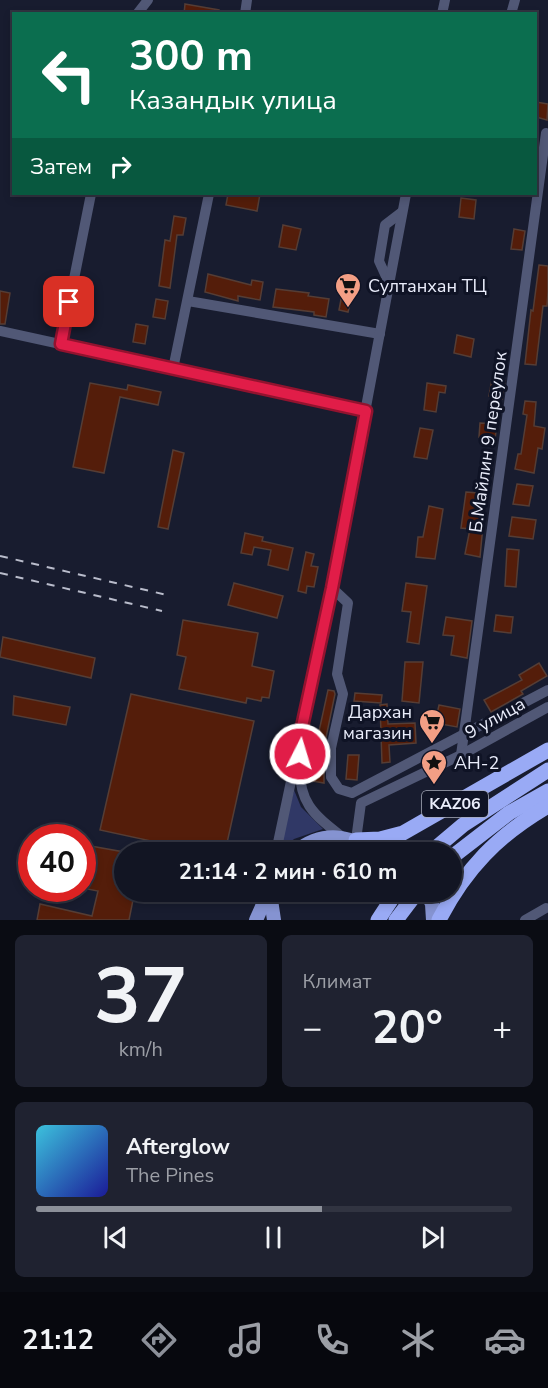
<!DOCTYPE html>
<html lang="ru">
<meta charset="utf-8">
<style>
body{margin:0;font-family:"Nunito Sans",sans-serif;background:#1f2230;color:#f1f3f6;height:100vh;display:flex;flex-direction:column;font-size:22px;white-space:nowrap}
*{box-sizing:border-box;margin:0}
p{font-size:20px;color:#9c9fa6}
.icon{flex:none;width:33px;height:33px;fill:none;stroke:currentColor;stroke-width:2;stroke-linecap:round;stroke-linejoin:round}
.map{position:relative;height:920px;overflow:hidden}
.details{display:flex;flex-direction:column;gap:15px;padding:15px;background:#0a0c13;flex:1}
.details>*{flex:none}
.guide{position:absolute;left:12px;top:12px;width:525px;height:183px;border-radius:0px;box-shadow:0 3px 9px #0003,0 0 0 2px #313441;background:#0b6e4f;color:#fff;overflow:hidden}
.speed{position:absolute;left:18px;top:824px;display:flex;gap:12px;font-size:30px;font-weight:700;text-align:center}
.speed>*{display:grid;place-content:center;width:78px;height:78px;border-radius:50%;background:#121523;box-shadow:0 3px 9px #0003,0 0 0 2px #313441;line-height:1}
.speed .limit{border:9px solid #d22;background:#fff;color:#111}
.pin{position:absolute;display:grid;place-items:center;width:51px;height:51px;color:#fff;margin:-26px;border-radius:12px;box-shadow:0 3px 9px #0006}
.me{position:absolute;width:66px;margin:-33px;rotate:5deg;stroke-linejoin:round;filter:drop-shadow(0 0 4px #0008)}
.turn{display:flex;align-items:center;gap:21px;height:126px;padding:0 18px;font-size:27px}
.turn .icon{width:78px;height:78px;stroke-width:2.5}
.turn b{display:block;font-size:42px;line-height:51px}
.then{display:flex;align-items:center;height:57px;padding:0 18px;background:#0003;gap:12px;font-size:22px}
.big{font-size:45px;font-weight:700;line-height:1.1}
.details .card{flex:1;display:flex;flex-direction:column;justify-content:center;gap:9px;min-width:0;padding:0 21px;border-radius:9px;background:#1f2230}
.details .dial{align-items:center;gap:0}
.dial b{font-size:78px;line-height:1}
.song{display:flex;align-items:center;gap:18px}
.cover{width:72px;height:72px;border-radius:9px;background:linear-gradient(135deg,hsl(190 70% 55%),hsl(240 70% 35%))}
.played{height:6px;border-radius:3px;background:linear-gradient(90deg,#8c9099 60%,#313441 60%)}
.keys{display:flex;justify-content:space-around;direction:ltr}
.heat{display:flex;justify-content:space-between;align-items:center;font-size:33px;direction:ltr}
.details .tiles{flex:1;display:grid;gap:15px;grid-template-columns:1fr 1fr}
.card:last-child{grid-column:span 2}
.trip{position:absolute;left:114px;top:842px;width:348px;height:60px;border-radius:30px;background:#121523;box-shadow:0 3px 9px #0003,0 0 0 2px #313441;font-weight:700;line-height:60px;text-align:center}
.tabs{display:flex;height:96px;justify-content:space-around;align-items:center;background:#07080e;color:#9c9fa6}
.tabs .icon{width:42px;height:42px}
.tabs .selected{color:#8c9099}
.tabs b{font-size:27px;color:#f1f3f6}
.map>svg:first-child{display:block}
</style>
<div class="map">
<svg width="548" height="920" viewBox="0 0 548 920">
<rect width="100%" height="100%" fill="#181c2f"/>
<polygon fill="#303866" points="294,790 301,807 323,829 294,839 279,852"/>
<g fill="#541d0a" stroke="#553d35" stroke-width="1.5">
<polygon points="185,4 219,10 219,14 184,14"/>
<polygon points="536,102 548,104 547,120 536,117"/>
<polygon points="228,194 260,194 257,211 226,205"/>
<polygon points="461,198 476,200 474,219 459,217"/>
<polygon points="174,216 186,218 183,235 177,235 170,288 159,286 165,240 170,241"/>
<polygon points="283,225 301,229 296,250 279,247"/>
<polygon points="514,229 525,231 522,250 511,249"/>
<polygon points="539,265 548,266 548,292 547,306 543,306 536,365 525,364 531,310 533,311"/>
<polygon points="208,274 251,285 252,280 263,282 260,300 238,296 238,301 205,292"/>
<polygon points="344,284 354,286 348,312 339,310"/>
<polygon points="276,289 309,293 308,296 329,299 326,317 314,315 314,312 273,307"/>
<polygon points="0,291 10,293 5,324 0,324"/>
<polygon points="156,299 168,301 165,319 153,317"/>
<polygon points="136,324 148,326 145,344 133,342"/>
<polygon points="457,335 474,339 471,357 454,353"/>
<polygon points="492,379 505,381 502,399 489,396"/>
<polygon points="90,383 127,390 128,385 161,392 158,405 120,397 104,473 73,467"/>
<polygon points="427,383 446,386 445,393 439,392 436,412 424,410"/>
<polygon points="525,401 536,402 534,426 545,428 542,449 538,448 534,473 515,469 518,454 521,454 527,415 523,414"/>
<polygon points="480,423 497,424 495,439 479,437"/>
<polygon points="420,428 433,430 427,459 414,457"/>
<polygon points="173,450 184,453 168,529 158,527"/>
<polygon points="517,484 533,486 529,506 513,504"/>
<polygon points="466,492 478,493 476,514 484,515 480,557 465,554 470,529 461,528"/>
<polygon points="429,506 443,509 435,559 416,557 418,537 423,537"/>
<polygon points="512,517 536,520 533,539 509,536"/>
<polygon points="245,533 263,537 262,541 293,548 288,570 268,565 271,550 254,547 252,555 241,553"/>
<polygon points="507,549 519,550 516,587 505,586"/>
<polygon points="306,552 314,554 311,566 318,567 314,587 307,586 306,593 298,591"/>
<polygon points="234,583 283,596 277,618 228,605"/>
<polygon points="406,583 427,586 419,644 407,642 411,612 402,611"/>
<polygon points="496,615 513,617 511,633 494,631"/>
<polygon points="446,617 472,621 467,658 451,655 454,636 443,635"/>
<polygon points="183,620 258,633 252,666 274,671 269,698 262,697 261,701 247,698 246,703 179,689 186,657 177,655"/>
<polygon points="3,637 95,658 91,678 0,657"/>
<polygon points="405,662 423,662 419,703 402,701"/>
<polygon points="539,663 547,676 521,691 523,694 491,712 484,700 522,680 519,675"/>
<polygon points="328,690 334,691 335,694 324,747 324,783 312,781 318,745 316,745"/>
<polygon points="355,693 382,695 381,703 354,701"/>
<polygon points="131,694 254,721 225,852 154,852 156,842 100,830"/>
<polygon points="14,696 70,707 66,725 13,715"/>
<polygon points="387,704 388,724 415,723 416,743 389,745 390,762 382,763 380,705"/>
<polygon points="439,705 460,709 457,727 435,723"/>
<polygon points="348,755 359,755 357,780 346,779"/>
<polygon points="85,845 124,852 124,891 146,891 143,902 133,900 129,920 37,920 40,904 92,916 98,891 82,888"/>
</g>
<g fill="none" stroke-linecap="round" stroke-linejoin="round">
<g stroke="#515876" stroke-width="10">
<polyline points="137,14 148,0"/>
<polyline points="245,14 247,0"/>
<polyline points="442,14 445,0"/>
<polyline points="511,14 515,0"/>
<polyline points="389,283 379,261 385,225 402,212"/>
<polyline points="188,301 380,334"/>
<polyline points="0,331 366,411"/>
<polyline points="61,344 91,194"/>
<polyline points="173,369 209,194"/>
<polyline points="332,588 348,603 337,674 343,694 331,748 331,777 339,789 352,793 548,690"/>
<polyline points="461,755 546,133"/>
<path d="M 300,763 C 298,802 313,814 341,836"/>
<polyline points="356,840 361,803 461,755 548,707"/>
<polyline points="276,852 332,588 406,194"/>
<polyline points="525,920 546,908"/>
</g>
<g stroke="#8593d1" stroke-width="14">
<path d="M 295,852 C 324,829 349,836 379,852"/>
<polyline points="426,891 432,904 433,920"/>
<polyline points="270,893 274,920"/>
<polyline points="256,920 269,891"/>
</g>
<g stroke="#99aaf5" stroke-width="15">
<polyline points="356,840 380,839 403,833 548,750"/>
<polyline points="431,852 463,825 548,770"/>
<polyline points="452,857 509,813 548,791"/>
<polyline points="378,920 397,891"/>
<polyline points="396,920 418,891"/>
<path d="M 439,920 C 465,869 498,835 548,806"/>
</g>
<g stroke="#b9bccb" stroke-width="2" stroke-dasharray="8 8" stroke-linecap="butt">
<polyline points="0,556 167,595"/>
<polyline points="0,573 162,611"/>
</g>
</g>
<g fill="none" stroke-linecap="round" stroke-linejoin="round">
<defs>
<polyline id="route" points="69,302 61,344 366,411 332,588 300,736 300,754"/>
</defs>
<use href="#route" stroke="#92132f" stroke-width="15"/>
<use href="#route" stroke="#e11d48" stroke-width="10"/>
</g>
<defs>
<symbol id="supermarket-pin" viewBox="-11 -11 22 30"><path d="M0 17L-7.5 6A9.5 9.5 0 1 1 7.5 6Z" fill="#f39f85" stroke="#0f1325"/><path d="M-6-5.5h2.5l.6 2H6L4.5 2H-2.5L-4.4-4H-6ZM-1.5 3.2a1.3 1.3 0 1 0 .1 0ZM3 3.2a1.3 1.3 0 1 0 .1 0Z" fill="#111"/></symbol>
<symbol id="sight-pin" viewBox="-11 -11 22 30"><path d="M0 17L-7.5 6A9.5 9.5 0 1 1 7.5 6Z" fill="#f39f85" stroke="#0f1325"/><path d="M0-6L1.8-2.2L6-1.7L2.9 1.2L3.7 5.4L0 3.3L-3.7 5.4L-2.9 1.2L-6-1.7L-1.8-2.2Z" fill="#111"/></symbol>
</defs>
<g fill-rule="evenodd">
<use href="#supermarket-pin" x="333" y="271" width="30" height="40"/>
<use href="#supermarket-pin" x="417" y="707" width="30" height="40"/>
<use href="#sight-pin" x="419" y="748" width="30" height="40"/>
</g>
<g text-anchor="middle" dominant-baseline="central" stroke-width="6" stroke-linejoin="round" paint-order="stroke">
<rect fill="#0f1325" stroke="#a8acbb" stroke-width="1.5" x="422" y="791" width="66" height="26" rx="4.5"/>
<g font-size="16" font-weight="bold" fill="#eaedfb">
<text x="455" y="804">KАZ06</text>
</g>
<g font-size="18" fill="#eaedfb" stroke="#0f1325" text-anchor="start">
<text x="368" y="286">Султанхан ТЦ</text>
<text x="412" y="712" text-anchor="end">Дархан<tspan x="412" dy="21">магазин</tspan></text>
<text x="454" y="763">АН-2</text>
</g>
<g font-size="18" fill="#eaedfb" stroke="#0f1325">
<text transform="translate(488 442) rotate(-82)">Б.Майлин 9 переулок</text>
<text transform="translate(495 718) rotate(-29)">9 улица</text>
</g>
</g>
</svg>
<div class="speed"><div class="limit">40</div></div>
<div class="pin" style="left:69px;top:302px;background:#d93025"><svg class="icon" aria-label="arrive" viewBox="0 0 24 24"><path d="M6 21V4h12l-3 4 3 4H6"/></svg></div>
<svg class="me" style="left:300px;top:754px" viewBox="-20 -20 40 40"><circle r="17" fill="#e11d48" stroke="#fff" stroke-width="3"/><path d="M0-11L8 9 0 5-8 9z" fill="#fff"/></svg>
<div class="trip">21:14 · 2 мин · 610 m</div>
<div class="guide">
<div class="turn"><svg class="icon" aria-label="left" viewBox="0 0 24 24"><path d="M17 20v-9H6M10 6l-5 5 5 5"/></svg><div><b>300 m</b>Казандык улица</div></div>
<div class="then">Затем<svg class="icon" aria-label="right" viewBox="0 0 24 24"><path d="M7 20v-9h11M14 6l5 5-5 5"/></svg></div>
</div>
</div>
<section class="details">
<div class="tiles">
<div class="card dial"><b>37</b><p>km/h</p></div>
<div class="card"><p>Климат</p>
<div class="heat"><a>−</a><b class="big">20°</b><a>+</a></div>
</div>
<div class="card">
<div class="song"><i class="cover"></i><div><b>Afterglow</b><p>The Pines</p></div></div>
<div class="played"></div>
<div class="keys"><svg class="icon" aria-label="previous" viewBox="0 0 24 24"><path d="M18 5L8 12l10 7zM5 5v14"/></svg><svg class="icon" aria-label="pause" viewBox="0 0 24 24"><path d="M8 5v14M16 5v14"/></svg><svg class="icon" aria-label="next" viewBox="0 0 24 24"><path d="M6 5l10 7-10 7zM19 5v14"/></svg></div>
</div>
</div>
</section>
<nav class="tabs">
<b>21:12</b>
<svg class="icon selected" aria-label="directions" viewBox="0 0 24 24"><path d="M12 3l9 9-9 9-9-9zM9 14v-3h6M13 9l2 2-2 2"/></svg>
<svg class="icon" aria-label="music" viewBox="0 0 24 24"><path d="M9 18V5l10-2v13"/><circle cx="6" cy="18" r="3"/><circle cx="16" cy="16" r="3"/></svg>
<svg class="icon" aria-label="phone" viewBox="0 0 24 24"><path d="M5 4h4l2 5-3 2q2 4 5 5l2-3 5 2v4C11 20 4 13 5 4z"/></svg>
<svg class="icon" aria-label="climate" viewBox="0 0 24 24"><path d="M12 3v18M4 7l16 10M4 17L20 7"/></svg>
<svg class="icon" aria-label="car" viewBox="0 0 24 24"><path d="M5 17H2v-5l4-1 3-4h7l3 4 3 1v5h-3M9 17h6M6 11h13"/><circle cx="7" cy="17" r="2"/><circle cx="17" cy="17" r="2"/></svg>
</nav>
